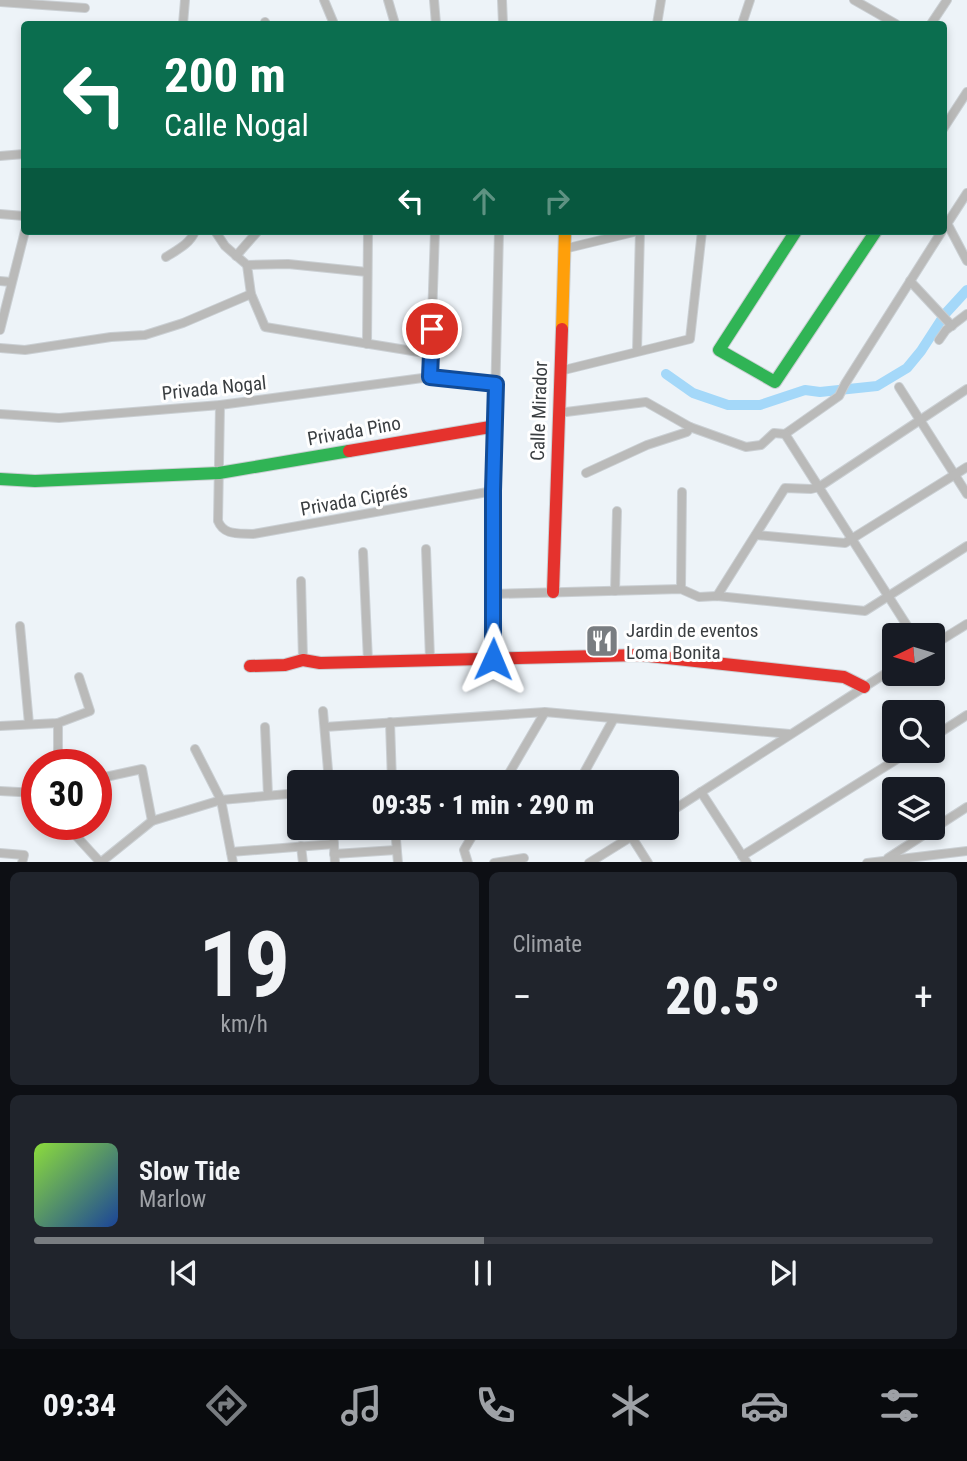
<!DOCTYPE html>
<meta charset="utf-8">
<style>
body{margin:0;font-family:"Roboto Condensed",sans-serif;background:#20242c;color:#f1f3f6;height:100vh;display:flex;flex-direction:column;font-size:26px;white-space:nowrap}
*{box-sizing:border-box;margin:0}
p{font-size:23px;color:#9ea1a6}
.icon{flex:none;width:38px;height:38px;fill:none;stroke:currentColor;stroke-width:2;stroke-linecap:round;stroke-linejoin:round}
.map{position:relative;height:862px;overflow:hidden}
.drawer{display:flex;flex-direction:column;gap:10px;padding:10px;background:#0d0f14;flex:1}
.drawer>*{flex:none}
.guide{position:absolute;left:21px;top:21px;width:926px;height:214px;border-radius:7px;box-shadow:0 4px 10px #0003;background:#0b6e4f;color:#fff;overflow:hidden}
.needle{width:46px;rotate:265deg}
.fabs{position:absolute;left:882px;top:623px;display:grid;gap:14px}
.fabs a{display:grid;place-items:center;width:63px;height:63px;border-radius:7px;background:#171b24;box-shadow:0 4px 10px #0003;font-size:35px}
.speed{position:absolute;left:21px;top:749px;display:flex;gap:14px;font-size:35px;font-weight:700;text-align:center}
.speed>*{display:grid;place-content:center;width:91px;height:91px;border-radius:50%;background:#171b24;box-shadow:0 4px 10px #0003;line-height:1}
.speed .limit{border:10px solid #d22;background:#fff;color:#111}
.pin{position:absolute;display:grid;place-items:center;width:60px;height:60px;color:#fff;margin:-30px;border:4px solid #fff;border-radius:50%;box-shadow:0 2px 7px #0007}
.me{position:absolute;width:77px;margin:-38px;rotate:1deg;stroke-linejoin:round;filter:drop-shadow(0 0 5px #0008)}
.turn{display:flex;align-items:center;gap:24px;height:147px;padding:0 28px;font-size:32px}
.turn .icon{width:91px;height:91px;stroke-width:2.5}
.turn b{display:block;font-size:49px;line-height:60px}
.lanes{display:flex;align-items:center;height:66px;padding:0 28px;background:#0003;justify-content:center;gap:35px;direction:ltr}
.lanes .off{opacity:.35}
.big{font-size:52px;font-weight:800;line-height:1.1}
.drawer .card{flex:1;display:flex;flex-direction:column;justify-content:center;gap:10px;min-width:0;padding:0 24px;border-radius:10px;background:#20242c}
.drawer .dial{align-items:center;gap:0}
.dial b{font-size:91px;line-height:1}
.song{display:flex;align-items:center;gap:21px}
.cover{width:84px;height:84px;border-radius:10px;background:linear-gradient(135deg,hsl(90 70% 55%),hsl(220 70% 35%))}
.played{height:7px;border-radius:4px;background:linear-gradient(90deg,#797d81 50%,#363941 50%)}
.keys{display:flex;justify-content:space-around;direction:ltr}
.heat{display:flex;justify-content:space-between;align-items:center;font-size:38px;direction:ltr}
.drawer .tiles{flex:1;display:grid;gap:10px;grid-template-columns:1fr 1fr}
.card:last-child{grid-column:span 2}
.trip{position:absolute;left:287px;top:770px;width:392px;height:70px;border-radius:7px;background:#171b24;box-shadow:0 4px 10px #0003;font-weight:800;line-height:70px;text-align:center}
.tab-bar{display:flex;height:112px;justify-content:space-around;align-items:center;background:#090b0e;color:#9ea1a6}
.tab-bar .icon{width:49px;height:49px}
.tab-bar .current{color:#797d81}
.tab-bar b{font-size:32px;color:#f1f3f6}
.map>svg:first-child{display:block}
</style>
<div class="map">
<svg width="967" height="863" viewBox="0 0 967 863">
<rect width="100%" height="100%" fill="#edf3f8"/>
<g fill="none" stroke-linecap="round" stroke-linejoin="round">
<polyline stroke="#a4d8f9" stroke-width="10" points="666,374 693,393 728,405 760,405 805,390 820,392 877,386 907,368 921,351 945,314 967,290"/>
<defs>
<g id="street">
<polyline points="324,0 334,24"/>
<polyline points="388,0 395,24"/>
<polyline points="434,0 436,24"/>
<polyline points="502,0 503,24"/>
<polyline points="854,0 896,24"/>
<polyline points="0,2 85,8"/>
<polyline points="265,22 266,24"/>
<polyline points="183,24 185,0"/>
<polyline points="657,24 661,0"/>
<polyline points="742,24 750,0"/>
<polyline points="931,24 947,0"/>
<polyline points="943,129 967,92"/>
<polyline points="0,156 24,154"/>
<polyline points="0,214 24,216"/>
<polyline points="943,221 947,223 967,261"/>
<polyline points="945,227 967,193"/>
<polyline points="215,231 225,246 247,265 251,294 265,327 431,354"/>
<polyline points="564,249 638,231"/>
<polyline points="236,256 258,231"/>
<path d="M 166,257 C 177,250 190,244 195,231"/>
<polyline points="247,265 288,264 367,272"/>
<polyline points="0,281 11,282"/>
<polyline points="910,281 952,326"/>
<polyline points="0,330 25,231"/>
<polyline points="939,340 946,330 967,314"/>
<polyline points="367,344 368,231"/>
<polyline points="0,348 25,350 111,337 145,335 183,323 251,294"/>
<polyline points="637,351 640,231"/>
<polyline points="560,371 690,339 702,231"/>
<polyline points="430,377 435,231"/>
<polyline points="899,387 967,494"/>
<path d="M 220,405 L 218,521 C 224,536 239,533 253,534 L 493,491"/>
<polyline points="558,413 646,402 690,427 746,447 761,445 774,433 785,434"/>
<polyline points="0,414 59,418 220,405 430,377 496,384"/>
<polyline points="785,434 839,396 845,384 942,231"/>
<polyline points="785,434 913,635"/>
<polyline points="586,473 647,445 687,432 690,427"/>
<polyline points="756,535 845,543 967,467"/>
<polyline points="426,549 430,659"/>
<polyline points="363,552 368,661"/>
<polyline points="301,581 303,660"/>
<polyline points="681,589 682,492"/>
<polyline points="615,591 617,511"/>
<polyline points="494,594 681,589 699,597 717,596 865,611 967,546"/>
<polyline points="717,596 785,488 811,489 819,487 967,389"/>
<polyline points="20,626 29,724"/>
<polyline points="933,645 967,624"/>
<polyline points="493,659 493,491 499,231"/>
<polyline points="323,711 329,782"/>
<polyline points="390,722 392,782"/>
<polyline points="0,726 58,723 90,711 79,677"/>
<polyline points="265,727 268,795"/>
<polyline points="325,727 545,712 790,734"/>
<polyline points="933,737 967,715"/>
<polyline points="195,749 221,800 233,863"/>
<polyline points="58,765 58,723"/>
<polyline points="96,779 142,769 152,821"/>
<polyline points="470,782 505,780"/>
<polyline points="504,782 545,712"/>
<polyline points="579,782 613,720"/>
<polyline points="0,791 37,793"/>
<polyline points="701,792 747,863"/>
<polyline points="667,814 894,668"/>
<polyline points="68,827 100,862"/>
<polyline points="333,828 335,863"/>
<polyline points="395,828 398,863"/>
<polyline points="631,836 648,863"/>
<polyline points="301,846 303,863"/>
<polyline points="231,852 334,844"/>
<polyline points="0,853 24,855 22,863"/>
<polyline points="334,854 396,850"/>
<polyline points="742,856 910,751"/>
<polyline points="888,858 967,807"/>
<polyline points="100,863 152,821 221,800 299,793"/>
<polyline points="468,863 464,850 477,828"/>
<polyline points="494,863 524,858"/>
<polyline points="589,863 645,828"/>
<polyline points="867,863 967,851"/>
</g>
<g id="fast">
<polyline points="796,231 719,350 775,382 876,231"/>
<polyline points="0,479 35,481 219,473 349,451"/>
</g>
<polyline id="slow" points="562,329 565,231"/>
<g id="jam">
<polyline points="349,451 496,426"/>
<polyline points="553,592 562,329"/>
<polyline points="250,666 285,665 303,660 320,663 640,655 844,677 864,687"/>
</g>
</defs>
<use href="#street" stroke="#cacfd3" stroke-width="10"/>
<use href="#fast" stroke="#cacfd3" stroke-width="14"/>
<use href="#slow" stroke="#cacfd3" stroke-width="14"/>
<use href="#jam" stroke="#cacfd3" stroke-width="14"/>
<use href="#street" stroke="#babab9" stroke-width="8"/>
<use href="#fast" stroke="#30b455" stroke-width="12"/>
<use href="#slow" stroke="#ff9f0a" stroke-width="12"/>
<use href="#jam" stroke="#e5322d" stroke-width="12"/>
</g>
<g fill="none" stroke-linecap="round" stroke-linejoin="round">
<defs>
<polyline id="route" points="432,329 430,377 496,384 493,491 493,659"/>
</defs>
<use href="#route" stroke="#114b97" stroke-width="18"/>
<use href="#route" stroke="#1a73e8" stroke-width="12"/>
</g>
<defs>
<symbol id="restaurant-square" viewBox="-11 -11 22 22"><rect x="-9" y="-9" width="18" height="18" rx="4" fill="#797d81" stroke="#fff"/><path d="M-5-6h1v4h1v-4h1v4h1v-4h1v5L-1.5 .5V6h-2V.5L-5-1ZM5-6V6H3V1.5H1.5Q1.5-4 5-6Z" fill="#fff"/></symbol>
</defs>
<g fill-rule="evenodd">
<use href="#restaurant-square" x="583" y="622" width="38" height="38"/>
</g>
<g text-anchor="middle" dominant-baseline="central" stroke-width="6" stroke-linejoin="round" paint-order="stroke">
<g font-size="19" fill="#3a3e41" stroke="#fff">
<text transform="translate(214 388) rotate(-6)">Privada Nogal</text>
<text transform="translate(539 411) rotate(-88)">Calle Mirador</text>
<text transform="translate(354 431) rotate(-10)">Privada Pino</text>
<text transform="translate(354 500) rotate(-10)">Privada Ciprés</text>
</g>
<g font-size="19" fill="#3a3e41" stroke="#fff" text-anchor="start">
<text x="626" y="630">Jardin de eventos<tspan x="626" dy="22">Loma Bonita</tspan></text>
</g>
</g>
</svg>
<div class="fabs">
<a><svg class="needle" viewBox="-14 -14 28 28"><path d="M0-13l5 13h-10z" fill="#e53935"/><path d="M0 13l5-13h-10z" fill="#9ea1a6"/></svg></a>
<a><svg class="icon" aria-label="search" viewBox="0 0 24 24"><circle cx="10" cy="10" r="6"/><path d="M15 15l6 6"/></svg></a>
<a><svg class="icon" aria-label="layers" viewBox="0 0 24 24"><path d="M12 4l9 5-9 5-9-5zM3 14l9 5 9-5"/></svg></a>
</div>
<div class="speed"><div class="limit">30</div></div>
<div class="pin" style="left:432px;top:329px;background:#d93025"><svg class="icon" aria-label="arrive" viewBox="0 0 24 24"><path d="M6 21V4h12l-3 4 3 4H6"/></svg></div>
<svg class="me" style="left:493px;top:659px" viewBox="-20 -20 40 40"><path d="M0-17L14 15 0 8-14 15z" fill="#1a73e8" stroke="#fff" stroke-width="4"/></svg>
<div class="trip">09:35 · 1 min · 290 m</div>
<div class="guide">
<div class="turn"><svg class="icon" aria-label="left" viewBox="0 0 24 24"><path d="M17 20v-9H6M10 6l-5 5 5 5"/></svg><div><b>200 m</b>Calle Nogal</div></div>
<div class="lanes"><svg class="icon" aria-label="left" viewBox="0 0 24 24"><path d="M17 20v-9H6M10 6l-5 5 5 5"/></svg><svg class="icon off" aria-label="ahead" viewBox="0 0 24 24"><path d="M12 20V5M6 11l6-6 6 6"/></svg><svg class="icon off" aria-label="right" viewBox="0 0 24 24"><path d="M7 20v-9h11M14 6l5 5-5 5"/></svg></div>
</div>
</div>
<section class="drawer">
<div class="tiles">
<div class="card dial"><b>19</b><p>km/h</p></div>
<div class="card"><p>Climate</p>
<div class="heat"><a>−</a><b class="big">20.5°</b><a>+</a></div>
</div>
<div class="card">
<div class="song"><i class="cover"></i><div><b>Slow Tide</b><p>Marlow</p></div></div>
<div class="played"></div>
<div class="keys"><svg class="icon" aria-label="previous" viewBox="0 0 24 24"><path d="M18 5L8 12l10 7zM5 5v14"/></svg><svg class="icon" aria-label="pause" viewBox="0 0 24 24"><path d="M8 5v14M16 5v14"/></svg><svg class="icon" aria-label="next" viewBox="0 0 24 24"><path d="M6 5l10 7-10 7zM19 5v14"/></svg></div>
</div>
</div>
</section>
<nav class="tab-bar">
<b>09:34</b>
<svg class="icon current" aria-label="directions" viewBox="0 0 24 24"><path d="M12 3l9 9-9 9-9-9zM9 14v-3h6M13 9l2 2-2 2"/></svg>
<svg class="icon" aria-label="music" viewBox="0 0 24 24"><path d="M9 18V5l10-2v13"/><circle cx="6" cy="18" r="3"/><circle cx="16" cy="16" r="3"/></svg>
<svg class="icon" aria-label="phone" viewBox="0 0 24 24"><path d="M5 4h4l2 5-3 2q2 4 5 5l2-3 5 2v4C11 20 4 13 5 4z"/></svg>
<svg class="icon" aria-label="climate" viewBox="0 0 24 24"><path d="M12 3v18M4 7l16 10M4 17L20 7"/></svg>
<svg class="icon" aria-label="car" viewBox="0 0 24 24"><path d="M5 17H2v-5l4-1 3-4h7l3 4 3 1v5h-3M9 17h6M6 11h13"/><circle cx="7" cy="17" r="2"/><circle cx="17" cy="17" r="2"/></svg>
<svg class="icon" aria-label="filters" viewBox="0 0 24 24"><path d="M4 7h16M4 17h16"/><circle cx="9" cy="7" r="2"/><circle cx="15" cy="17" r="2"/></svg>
</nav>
